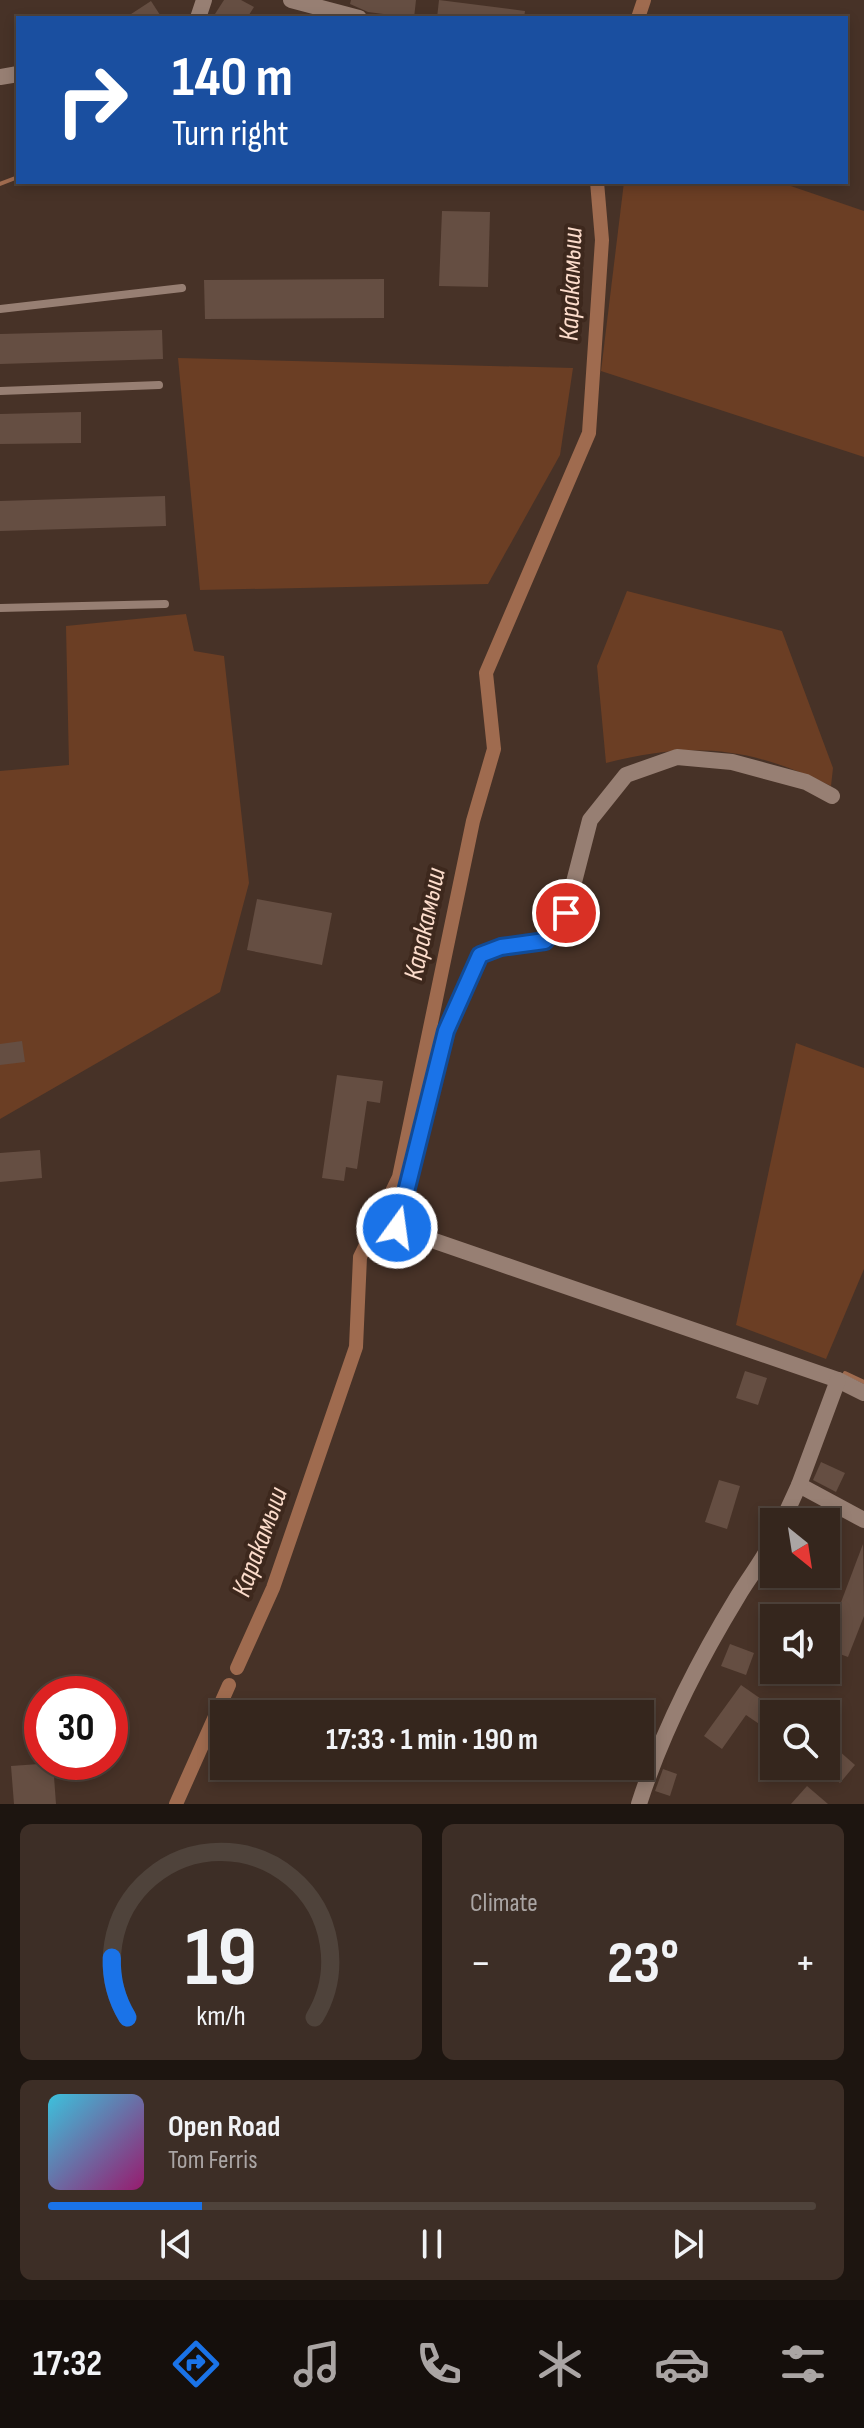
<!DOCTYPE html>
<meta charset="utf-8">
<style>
body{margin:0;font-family:"Sofia Sans Condensed",sans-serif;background:#3d2e26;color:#f1f3f6;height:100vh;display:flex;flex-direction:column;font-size:30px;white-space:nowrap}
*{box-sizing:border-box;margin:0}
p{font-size:26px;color:#aaa5a4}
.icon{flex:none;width:44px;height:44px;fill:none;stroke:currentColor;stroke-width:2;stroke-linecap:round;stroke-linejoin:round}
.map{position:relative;height:1804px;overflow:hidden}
.drawer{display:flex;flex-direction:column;gap:20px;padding:20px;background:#1d1510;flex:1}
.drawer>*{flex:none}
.top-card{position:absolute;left:16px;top:16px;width:832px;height:168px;border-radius:0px;box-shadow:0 4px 12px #0003,0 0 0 2px #4f433b;background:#1a4fa0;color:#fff;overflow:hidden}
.needle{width:52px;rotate:150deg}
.controls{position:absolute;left:760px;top:1508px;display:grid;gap:16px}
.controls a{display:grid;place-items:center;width:80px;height:80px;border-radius:0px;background:#35261d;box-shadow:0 4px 12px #0003,0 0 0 2px #4f433b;font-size:40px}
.speed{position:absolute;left:24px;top:1676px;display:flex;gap:16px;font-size:40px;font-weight:700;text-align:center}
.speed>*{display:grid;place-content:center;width:104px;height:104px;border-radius:50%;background:#35261d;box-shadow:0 4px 12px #0003,0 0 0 2px #4f433b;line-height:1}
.speed .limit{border:12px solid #d22;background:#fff;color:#111}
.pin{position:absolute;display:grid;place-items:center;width:68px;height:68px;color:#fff;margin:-34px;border:4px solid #fff;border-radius:50%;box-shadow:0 2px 8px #0007}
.me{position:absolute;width:88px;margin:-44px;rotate:14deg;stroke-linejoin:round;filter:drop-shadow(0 0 6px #0008)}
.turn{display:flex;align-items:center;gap:28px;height:168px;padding:0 24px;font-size:36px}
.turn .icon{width:104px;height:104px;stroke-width:2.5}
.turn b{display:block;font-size:56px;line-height:68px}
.big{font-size:60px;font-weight:700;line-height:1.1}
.drawer .card{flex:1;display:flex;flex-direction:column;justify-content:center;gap:12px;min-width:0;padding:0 28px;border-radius:12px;background:#3d2e26}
.drawer .dial{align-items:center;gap:0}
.dial svg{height:208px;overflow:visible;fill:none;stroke:#4f433b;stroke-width:7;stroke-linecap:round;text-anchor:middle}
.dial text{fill:#f1f3f6;stroke:none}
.song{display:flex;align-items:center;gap:24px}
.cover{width:96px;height:96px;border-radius:12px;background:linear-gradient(135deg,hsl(190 70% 55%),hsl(320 70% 35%))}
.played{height:8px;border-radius:4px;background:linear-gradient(90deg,#1a73e8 20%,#4f433b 20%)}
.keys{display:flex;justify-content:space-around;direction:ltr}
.heat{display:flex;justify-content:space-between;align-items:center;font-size:44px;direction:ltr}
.drawer .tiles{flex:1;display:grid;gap:20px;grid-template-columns:1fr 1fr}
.card:last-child{grid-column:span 2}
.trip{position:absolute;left:210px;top:1700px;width:444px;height:80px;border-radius:0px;background:#35261d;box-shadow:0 4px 12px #0003,0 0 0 2px #4f433b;font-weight:700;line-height:80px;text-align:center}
.menu{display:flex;height:128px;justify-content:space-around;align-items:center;background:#150f0c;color:#aaa5a4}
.menu .icon{width:56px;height:56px}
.menu .active{color:#1a73e8}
.menu b{font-size:36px;color:#f1f3f6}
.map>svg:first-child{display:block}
</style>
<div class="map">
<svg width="864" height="1804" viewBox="0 0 864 1804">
<rect width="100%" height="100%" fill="#473227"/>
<g fill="#6b3e24">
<polygon points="624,182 779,182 864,211 864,457 601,371"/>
<polygon points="178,358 573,368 560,455 488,584 200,590"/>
<path d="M 627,591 L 782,631 L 833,768 L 831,786 C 750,747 693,741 606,763 L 597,666 Z"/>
<polygon points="186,614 194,651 224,656 249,883 220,992 0,1119 0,771 69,765 66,626"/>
<polygon points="796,1043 864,1068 864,1269 826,1359 736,1325"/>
</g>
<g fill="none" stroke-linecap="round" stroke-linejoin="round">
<g stroke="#9f6b4f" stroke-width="4">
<polyline points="0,184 18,177"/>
<polyline points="845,1373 864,1382"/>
</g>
<g stroke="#9f6b4f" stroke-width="14">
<polyline points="638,18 644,0"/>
<polyline points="237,1668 273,1588 356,1347 360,1257 399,1177 473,821 494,749 486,673 589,433 602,240 597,182"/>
<polyline points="176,1804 229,1685"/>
</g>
</g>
<g fill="#654e42">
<polygon points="224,0 241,0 254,7 247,18 222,18 215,14"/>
<polygon points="351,0 416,0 414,18 368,12 350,4"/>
<polygon points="439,0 525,11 524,18 437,18"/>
<polygon points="151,1 162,18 125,18"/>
<polygon points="442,211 490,212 488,287 439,286"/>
<polygon points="384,279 384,318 205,319 204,280"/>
<polygon points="162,330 163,359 0,364 0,334"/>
<polygon points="81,412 81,443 0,444 0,414"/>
<polygon points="165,496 166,526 0,531 0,501"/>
<polygon points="257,899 332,913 322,965 247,950"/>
<polygon points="22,1041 25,1062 0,1065 0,1044"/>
<polygon points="337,1075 383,1081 380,1103 367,1101 357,1169 346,1167 344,1181 322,1178"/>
<polygon points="40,1150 42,1178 0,1182 0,1153"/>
<polygon points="745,1371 767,1378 758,1405 736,1398"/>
<polygon points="821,1462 845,1473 836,1492 813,1480"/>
<polygon points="719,1480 740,1486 727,1529 705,1522"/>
<polygon points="863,1544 864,1616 848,1657 826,1649 826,1642"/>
<polygon points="730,1644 754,1653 746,1675 721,1666"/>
<polygon points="741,1685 774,1708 774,1734 746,1715 722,1749 704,1736"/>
<polygon points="838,1750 855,1765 840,1783 823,1768"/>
<polygon points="53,1763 56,1804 14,1804 11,1766"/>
<polygon points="663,1769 677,1774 670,1796 655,1791"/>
<polygon points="807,1786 828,1804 791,1804"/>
</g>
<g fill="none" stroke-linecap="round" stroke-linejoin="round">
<g stroke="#977f73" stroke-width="8">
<polyline points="0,309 182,288"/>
<polyline points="0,391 159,385"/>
<polyline points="0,608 165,604"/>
</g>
<g stroke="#977f73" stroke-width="16">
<polyline points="291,0 359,18"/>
<polyline points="198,18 204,0"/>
<polyline points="0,77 18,74"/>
<polyline points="832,796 806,782 732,762 677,757 626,775 590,820 566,913 545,941 501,947 480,955 446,1031 397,1228 838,1380 864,1393"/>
<polyline points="799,1485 864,1520"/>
<polyline points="782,1522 799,1485 838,1380"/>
<path d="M 639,1804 C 662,1732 699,1660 738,1596 C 750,1576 764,1559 774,1538"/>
</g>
</g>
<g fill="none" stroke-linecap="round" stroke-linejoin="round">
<defs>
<polyline id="route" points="397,1228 446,1031 480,955 501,947 545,941 566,913"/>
</defs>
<use href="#route" stroke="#114b97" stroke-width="20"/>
<use href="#route" stroke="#1a73e8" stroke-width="14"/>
</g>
<g text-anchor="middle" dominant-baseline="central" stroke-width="8" stroke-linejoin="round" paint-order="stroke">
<g font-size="28" font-style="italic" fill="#fcdccb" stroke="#3d281d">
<text transform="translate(571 284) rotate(-88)">Каракамыш</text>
<text transform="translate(425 924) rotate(-78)">Каракамыш</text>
<text transform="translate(260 1542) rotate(-70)">Каракамыш</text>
</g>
</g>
</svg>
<div class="controls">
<a><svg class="needle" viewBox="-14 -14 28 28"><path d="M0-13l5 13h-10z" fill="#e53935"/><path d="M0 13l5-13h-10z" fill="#aaa5a4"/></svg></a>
<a><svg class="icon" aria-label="sound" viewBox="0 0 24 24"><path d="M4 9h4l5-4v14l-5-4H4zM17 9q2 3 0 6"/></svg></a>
<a><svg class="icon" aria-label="search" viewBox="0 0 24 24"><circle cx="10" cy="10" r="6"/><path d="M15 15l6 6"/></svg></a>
</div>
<div class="speed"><div class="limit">30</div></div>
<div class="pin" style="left:566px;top:913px;background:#d93025"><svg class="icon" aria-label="arrive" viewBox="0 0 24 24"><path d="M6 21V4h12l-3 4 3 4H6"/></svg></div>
<svg class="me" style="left:397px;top:1228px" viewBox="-20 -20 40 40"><circle r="17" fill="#1a73e8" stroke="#fff" stroke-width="3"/><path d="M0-11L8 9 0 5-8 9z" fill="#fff"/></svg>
<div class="trip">17:33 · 1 min · 190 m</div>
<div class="top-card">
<div class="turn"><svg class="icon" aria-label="right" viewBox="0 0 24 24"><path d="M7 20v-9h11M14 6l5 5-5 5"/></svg><div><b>140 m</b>Turn right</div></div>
</div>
</div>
<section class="drawer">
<div class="tiles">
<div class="card dial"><svg viewBox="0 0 100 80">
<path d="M14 69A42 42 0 1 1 86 69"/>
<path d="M14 69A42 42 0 0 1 8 46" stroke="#1a73e8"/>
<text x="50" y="56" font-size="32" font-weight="700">19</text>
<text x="50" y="72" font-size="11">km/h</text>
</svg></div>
<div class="card"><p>Climate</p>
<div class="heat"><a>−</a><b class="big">23°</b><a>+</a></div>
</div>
<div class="card">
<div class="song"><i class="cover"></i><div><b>Open Road</b><p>Tom Ferris</p></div></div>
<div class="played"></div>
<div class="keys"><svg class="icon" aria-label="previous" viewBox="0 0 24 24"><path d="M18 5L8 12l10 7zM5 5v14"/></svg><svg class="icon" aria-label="pause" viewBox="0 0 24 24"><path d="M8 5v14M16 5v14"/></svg><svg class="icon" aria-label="next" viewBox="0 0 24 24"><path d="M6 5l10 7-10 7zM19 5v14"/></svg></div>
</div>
</div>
</section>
<nav class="menu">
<b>17:32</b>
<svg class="icon active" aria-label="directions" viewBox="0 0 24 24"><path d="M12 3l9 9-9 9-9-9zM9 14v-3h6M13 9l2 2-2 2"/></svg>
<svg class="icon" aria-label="music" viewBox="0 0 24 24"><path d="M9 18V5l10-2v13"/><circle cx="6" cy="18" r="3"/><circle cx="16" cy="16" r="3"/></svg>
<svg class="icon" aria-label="phone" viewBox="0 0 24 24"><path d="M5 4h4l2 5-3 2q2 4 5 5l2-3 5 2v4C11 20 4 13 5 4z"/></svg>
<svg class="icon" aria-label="climate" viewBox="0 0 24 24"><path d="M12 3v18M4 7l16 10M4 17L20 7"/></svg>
<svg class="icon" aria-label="car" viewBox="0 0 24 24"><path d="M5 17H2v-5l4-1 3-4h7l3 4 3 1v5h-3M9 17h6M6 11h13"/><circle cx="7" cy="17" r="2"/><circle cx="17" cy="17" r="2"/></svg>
<svg class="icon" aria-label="filters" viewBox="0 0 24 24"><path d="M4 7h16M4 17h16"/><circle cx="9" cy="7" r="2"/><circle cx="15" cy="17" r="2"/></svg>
</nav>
